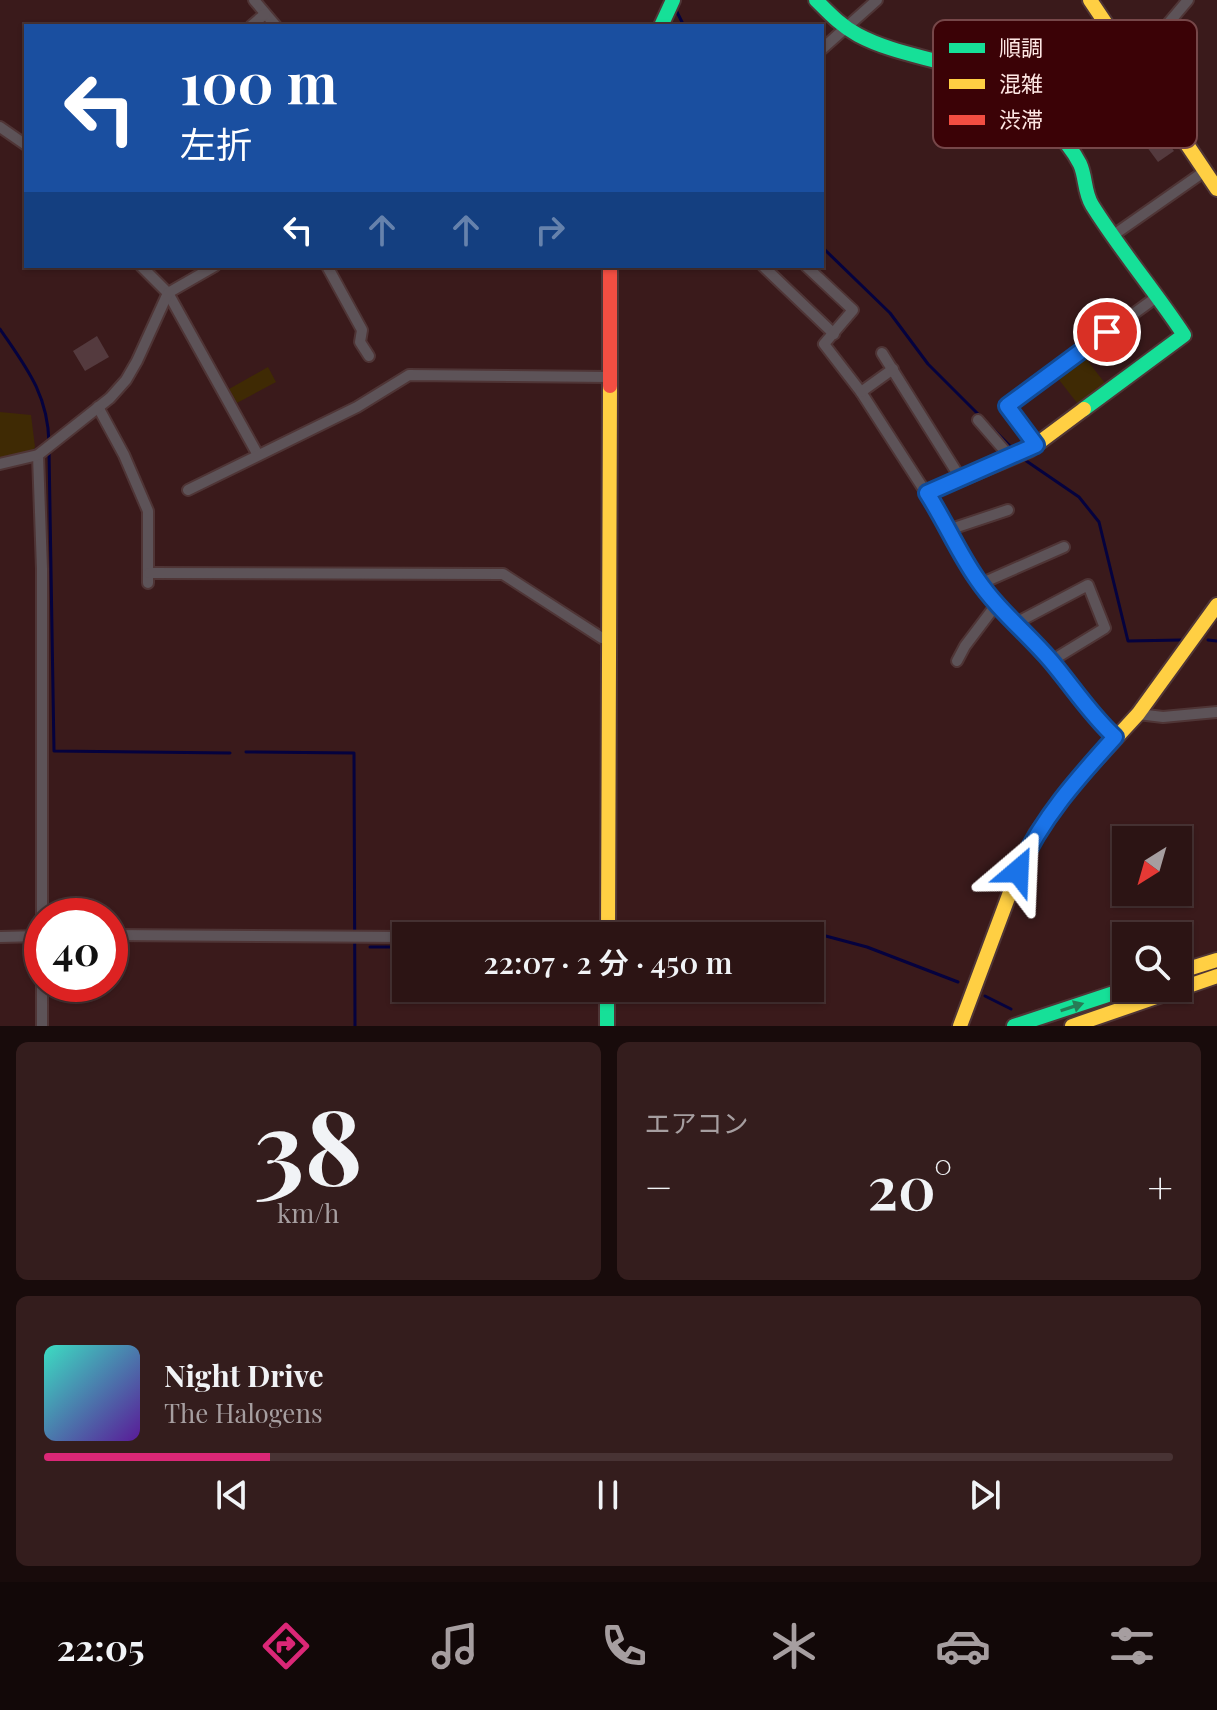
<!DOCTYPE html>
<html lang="ja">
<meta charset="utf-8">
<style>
body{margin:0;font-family:"Playfair Display","Noto Sans JP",serif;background:#341d1d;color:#f1f3f6;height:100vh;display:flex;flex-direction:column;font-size:30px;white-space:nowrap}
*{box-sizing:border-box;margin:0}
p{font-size:26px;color:#a69ea0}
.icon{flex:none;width:44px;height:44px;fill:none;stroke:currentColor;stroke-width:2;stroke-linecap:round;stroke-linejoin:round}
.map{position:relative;height:1026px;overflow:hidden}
.details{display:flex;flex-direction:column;gap:16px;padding:16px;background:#180b0b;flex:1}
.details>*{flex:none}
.hud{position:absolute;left:24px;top:24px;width:800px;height:244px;border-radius:0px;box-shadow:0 2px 6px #0004,0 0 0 2px #483334;background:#1a4fa0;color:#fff;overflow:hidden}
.needle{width:52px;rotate:217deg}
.tools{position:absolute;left:1112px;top:826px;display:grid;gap:16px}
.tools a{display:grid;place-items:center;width:80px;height:80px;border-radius:0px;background:#2c1414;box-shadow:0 2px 6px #0004,0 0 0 2px #483334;font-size:40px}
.speed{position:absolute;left:24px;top:898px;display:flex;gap:16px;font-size:40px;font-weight:700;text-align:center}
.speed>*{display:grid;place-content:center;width:104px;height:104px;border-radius:50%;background:#2c1414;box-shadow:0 2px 6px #0004,0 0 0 2px #483334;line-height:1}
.speed .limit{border:12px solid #d22;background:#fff;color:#111}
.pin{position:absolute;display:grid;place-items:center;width:68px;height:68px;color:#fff;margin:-34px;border:4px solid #fff;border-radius:50%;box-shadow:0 2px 8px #0007}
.me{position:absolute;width:88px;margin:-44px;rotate:26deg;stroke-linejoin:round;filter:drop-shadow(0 0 6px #0008)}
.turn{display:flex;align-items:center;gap:28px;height:168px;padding:0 24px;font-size:36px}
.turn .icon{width:104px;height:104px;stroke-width:2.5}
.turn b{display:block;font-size:56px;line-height:68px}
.lanes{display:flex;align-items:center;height:76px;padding:0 24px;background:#0003;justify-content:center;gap:40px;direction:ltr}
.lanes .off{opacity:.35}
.big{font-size:60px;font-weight:600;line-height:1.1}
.details .tile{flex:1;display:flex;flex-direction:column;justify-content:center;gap:12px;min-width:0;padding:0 28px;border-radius:12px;background:#341d1d}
.details .dial{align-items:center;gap:0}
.dial b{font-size:104px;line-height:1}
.song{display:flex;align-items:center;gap:24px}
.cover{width:96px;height:96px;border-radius:12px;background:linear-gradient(135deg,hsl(170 70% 55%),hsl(270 70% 35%))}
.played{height:8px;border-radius:4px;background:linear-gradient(90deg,#db2777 20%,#483334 20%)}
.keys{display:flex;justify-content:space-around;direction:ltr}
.heat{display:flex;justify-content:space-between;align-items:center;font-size:44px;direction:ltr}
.details .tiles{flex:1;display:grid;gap:16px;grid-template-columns:1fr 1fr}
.tile:last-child{grid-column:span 2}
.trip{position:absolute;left:392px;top:922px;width:432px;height:80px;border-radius:0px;background:#2c1414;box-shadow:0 2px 6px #0004,0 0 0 2px #483334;font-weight:600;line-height:80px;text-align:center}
.dock{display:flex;height:128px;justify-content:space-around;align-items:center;background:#120808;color:#a69ea0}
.dock .icon{width:56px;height:56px}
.dock .active{color:#db2777}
.dock b{font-size:36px;color:#f1f3f6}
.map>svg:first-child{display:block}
</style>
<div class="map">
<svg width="1217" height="1026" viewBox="0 0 1217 1026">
<rect width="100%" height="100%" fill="#3a1a1b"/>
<g fill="#3f2a04">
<polygon points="1083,355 1108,387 1081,408 1056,376"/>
<polygon points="268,367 276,382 237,403 229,389"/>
<polygon points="0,412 31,415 35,447 31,454 0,461"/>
</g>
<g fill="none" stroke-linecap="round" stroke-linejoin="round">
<g stroke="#05023e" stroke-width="3">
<polyline points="677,12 684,26"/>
<polyline points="822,247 890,313 928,364 980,416"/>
<path d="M 0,329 C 26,367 48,394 49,443"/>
<polyline points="985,421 1014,450"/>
<polyline points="49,450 54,751 230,753"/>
<polyline points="1022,458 1079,497 1099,522 1128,641 1181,640"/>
<polyline points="1208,640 1217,641"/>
<polyline points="246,752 354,753 355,1026"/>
<polyline points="663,936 792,927 867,947 958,982"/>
<polyline points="370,947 406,947"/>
<polyline points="985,996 1011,1009"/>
</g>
</g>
<g fill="#543a3e">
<polygon points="1159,131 1174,151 1158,162 1144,143"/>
<polygon points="97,336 109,357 85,371 73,351"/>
</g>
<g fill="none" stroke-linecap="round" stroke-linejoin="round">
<defs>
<g id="street">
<polyline points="254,0 276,26"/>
<polyline points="251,26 265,14"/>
<polyline points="822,49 877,0"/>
<polyline points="0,127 26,145"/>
<polyline points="1060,138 1134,64 1188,0"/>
<polyline points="1115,234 1205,171"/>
<polyline points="141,266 168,293 258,455"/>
<polyline points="327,266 362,330 360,342 369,356"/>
<polyline points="763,266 834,334"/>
<polyline points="806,266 853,310 824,344 861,392 930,499 975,577 996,605 1016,623 1051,661 1085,706 1115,737"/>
<polyline points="882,353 961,479"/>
<polyline points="861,392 893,369"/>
<polyline points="98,407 124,455 148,511 148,583"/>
<polyline points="978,420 1011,458"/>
<polyline points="1036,445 1007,406 1158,296"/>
<polyline points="38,455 42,569 42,1026"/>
<polyline points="0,464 38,455 110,398 126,380 137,361 168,293 215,266"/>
<polyline points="188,490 357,407 409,375 610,377"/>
<polyline points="948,530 1008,510"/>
<polyline points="149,573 503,574 602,638 609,639"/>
<polyline points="980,584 1064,547"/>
<polyline points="1016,623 1088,585 1105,628 1051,661"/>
<polyline points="957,661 965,646 996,605"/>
<polyline points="1138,714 1163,717 1217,712"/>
<polyline points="110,935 406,937"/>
<polyline points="498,936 608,934"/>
<polyline points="0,937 42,936"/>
</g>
<g id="fast">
<path d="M 816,0 C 829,13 841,26 858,35 C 905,60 962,59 1007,91 C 1032,108 1066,136 1080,164 C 1086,177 1084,192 1092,205 C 1120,250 1155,291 1184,335 L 1084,409"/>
<polyline points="661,26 673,0"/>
<polyline points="607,988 607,1026"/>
<polyline points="1014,1026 1129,988"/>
</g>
<g id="slow">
<polyline points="1090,0 1217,189"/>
<polyline points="927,493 1029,450 1084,409"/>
<polyline points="608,936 610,386"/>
<polyline points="1178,972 1217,960"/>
<polyline points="960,1026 1018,871 1036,834 1071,787 1138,714 1217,605"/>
<polyline points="1072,1026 1217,976"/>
</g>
<polyline id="jam" points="610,386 610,266"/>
</defs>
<use href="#street" stroke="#4f3536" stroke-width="14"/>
<use href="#fast" stroke="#4f3536" stroke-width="18"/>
<use href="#slow" stroke="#4f3536" stroke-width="18"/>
<use href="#jam" stroke="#4f3536" stroke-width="18"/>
<use href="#street" stroke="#5d5358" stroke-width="10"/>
<use href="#fast" stroke="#16e098" stroke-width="14"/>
<use href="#slow" stroke="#ffcf43" stroke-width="14"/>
<use href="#jam" stroke="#f24e42" stroke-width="14"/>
</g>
<defs><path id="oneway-solid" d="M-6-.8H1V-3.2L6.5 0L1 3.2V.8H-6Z" transform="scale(2)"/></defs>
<use fill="#277c56" href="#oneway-solid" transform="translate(1072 1007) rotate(-18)"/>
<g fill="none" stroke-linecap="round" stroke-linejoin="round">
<defs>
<path id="route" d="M 1018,871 C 1041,819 1077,779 1115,737 C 1090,714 1073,687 1051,661 C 1027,633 998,610 977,579 C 958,552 945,521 927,493 L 1036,445 L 1007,406 L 1107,332"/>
</defs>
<use href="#route" stroke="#114b97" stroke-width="20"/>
<use href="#route" stroke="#1a73e8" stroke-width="14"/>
</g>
<rect x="933" y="20" width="264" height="128" rx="12" fill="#3b0206" stroke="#764749" stroke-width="2"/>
<rect x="949" y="43" width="36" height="10" fill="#16e098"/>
<rect x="949" y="79" width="36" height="10" fill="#ffcf43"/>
<rect x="949" y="115" width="36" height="10" fill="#f24e42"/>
<g font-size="22" fill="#fee7e4">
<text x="999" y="56">順調</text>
<text x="999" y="92">混雑</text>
<text x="999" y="128">渋滞</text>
</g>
</svg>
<div class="tools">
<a><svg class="needle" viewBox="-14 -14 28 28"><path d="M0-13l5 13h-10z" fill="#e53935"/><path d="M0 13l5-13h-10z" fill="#a69ea0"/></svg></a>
<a><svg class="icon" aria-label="search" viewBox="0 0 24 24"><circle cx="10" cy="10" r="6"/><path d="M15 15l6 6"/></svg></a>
</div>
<div class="speed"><div class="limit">40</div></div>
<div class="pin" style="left:1107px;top:332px;background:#d93025"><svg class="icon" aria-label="arrive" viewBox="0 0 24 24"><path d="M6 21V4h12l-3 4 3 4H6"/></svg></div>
<svg class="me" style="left:1018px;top:871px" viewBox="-20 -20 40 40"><path d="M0-17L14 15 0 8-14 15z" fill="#1a73e8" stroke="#fff" stroke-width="4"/></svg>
<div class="trip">22:07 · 2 分 · 450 m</div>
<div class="hud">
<div class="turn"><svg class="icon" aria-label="left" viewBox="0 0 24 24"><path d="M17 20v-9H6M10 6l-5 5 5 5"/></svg><div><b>100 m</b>左折</div></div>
<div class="lanes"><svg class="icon" aria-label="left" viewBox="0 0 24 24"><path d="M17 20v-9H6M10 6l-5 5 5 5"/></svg><svg class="icon off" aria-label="ahead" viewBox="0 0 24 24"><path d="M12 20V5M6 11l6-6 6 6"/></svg><svg class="icon off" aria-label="ahead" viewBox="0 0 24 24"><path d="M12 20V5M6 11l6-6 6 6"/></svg><svg class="icon off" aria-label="right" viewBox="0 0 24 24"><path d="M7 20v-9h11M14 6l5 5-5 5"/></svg></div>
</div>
</div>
<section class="details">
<div class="tiles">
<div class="tile dial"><b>38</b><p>km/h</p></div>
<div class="tile"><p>エアコン</p>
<div class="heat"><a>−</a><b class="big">20°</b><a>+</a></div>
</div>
<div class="tile">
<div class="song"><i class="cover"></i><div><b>Night Drive</b><p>The Halogens</p></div></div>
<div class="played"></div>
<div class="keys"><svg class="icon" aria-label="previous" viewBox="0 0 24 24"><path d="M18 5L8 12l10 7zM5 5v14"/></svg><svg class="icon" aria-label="pause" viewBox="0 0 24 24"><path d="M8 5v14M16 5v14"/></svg><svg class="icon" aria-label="next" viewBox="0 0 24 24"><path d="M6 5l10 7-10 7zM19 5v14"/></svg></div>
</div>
</div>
</section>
<nav class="dock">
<b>22:05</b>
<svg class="icon active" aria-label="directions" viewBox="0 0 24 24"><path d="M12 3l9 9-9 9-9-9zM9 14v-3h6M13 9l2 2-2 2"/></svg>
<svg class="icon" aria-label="music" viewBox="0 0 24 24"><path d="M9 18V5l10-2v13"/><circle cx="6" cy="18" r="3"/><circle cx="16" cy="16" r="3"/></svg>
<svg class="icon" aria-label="phone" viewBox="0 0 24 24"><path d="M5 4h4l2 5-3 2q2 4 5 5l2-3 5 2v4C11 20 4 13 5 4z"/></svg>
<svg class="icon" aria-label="climate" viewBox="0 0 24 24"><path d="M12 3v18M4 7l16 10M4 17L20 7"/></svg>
<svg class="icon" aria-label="car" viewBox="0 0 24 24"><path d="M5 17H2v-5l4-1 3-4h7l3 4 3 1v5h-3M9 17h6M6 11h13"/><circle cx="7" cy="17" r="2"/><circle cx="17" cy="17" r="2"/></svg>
<svg class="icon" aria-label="filters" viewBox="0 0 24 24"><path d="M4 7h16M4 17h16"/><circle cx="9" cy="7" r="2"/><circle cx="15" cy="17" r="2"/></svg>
</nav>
